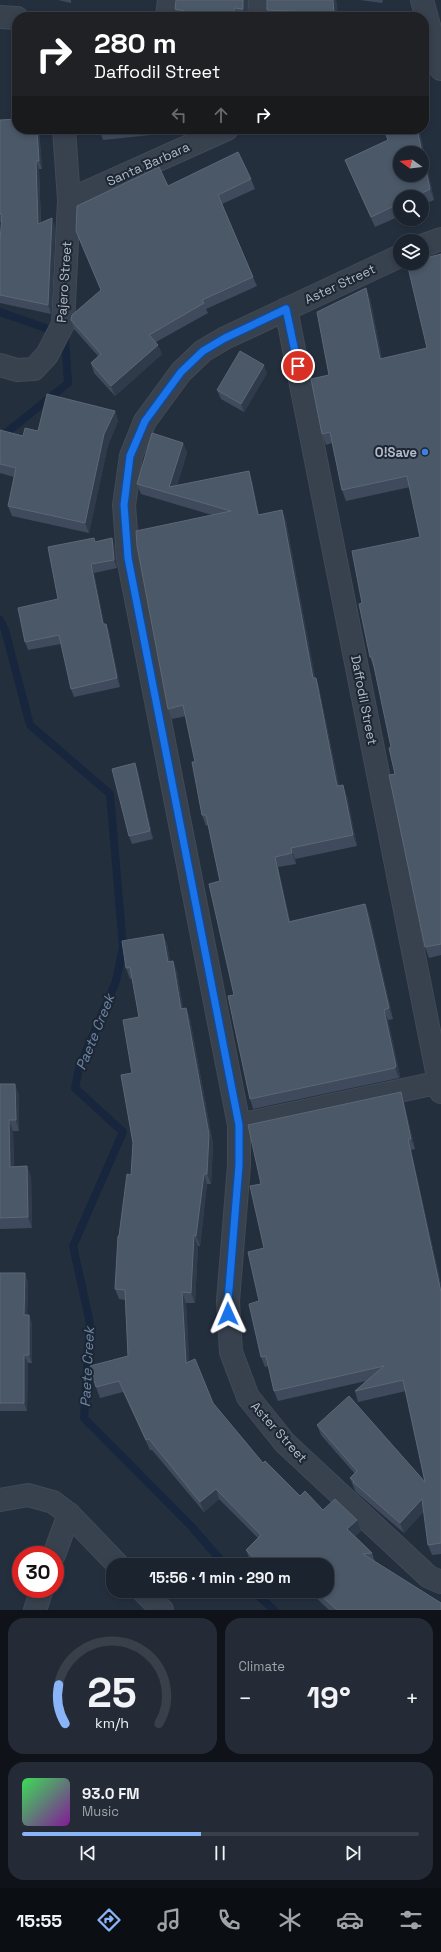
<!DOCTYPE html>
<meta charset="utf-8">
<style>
body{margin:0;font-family:"Space Grotesk",sans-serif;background:#242b36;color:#f1f3f6;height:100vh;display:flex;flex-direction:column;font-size:15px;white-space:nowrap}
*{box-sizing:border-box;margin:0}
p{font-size:13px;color:#a0a4aa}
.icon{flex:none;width:22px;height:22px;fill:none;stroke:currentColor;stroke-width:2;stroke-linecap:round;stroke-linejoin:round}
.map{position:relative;height:1610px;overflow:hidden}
.details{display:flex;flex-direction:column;gap:8px;padding:8px;background:#0f1319;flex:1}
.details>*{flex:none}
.banner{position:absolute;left:12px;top:12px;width:417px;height:122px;border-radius:16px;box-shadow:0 2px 6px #0003,0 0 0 1px #39404a;background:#202124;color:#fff;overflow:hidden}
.needle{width:26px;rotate:285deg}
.tools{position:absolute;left:393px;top:146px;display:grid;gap:8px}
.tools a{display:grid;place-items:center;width:36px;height:36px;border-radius:50%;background:#1b232e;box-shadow:0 2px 6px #0003,0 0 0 1px #39404a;font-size:20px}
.speed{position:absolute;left:12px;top:1546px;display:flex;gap:8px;font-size:20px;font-weight:700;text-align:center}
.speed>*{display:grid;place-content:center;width:52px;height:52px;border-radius:50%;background:#1b232e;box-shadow:0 2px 6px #0003,0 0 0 1px #39404a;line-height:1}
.speed .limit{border:6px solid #d22;background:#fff;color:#111}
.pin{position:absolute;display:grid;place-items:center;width:34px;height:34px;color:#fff;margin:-17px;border:2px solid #fff;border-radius:50%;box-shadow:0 1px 4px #0007}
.me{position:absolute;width:44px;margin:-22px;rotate:359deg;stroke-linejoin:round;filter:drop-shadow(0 0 3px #0008)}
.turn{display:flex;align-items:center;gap:14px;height:84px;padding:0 16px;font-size:18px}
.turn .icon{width:52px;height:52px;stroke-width:2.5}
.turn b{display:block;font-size:28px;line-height:34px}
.lanes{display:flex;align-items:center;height:38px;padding:0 16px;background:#0003;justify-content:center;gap:20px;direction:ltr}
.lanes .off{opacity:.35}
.big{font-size:30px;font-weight:600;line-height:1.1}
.details .widget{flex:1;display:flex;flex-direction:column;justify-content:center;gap:6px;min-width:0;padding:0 14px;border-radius:16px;background:#242b36}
.details .dial{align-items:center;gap:0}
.dial svg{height:104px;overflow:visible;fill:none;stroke:#39404a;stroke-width:7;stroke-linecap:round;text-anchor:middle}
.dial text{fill:#f1f3f6;stroke:none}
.song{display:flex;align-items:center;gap:12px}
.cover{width:48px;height:48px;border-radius:6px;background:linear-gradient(135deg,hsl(130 70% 55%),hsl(290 70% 35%))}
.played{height:4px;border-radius:2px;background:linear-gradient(90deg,#8ab4f8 45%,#39404a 45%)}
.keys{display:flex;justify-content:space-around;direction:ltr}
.heat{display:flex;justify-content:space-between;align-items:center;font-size:22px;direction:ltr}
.details .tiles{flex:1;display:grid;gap:8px;grid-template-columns:1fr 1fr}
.widget:last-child{grid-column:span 2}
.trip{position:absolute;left:106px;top:1558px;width:228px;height:40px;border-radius:16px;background:#1b232e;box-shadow:0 2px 6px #0003,0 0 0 1px #39404a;font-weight:600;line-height:40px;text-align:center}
.tabs{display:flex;height:64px;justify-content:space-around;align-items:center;background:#0b0e12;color:#a0a4aa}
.tabs .icon{width:28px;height:28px}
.tabs .active{color:#8ab4f8}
.tabs b{font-size:18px;color:#f1f3f6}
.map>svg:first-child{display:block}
</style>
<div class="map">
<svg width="441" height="1610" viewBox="0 0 441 1610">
<rect width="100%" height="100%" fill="#242f3e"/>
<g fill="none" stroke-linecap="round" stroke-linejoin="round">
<g stroke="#17263c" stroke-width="8">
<polyline points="0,312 54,331"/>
<polyline points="0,438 68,383 65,337 62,335"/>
<polyline points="0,620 5,630 30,725 110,794 123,947 116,981 79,1068 75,1088 123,1132 73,1246 90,1323 84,1418 191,1526 225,1565"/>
<polyline points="253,1591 274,1610"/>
</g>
<defs>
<g id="minor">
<polyline points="422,0 441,69"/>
<polyline points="0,17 17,18"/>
<polyline points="167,17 169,0"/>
<polyline points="259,17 260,0"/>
<polyline points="69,200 227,129"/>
<polyline points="422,246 441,239"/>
<polyline points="400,256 225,338 203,351 181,372 145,421 131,456 124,505 128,558 239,1125 239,1165 228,1301 231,1352 248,1397 285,1443 429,1577 441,1582"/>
<polyline points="286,309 441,1092"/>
<polyline points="0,365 17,370 34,369 47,355 63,324 69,200 64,129"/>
<polyline points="239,1125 441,1082"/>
<polyline points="0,1500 28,1495 53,1502 69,1514 118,1565"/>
<polyline points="54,1555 69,1514"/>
<polyline points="143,1591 162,1610"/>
<polyline points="35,1610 42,1589"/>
</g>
</defs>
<use href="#minor" stroke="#414a57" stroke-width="24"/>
<use href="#minor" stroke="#38414e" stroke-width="22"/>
</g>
<g fill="#3f4b5c">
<polygon points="58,0 71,0 71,3"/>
<polygon points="176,0 248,0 247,17 177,17 175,9"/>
<polygon points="267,0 336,0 338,17 269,17 267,10"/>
<polygon points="360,0 383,0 382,3"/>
<polygon points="0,120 39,129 42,169 39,169 41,223 55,227 51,314 0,303 0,241 2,222 0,222"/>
<polygon points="99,129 169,129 170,133 103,140 100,132"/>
<polygon points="420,133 434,200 422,205 422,197 400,197 400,216 375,227 349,170 345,160"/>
<polygon points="251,179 255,189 222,204 253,277 257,286 206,309 208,313 156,342 162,354 115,396 94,373 91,363 98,356 74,329 71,320 101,290 76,231 168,186"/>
<polygon points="441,254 441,955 429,958 425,947 395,774 391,747 375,668 374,668 370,657 362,603 420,537 410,487 346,501 342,490 332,443 326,445 322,434 329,375 370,298 382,359 427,348"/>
<polygon points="267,373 244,412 221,399 217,390"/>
<polygon points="115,411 118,421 108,445 89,533 12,516 8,506 14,477 0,473 0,430 23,436 38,431"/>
<polygon points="183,443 187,453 177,485 252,481 259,515 282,510 286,521 315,678 316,678 319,688 339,786 347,796 357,846 295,859 296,864 278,867 290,921 365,904 369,914 393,1019 388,1020 400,1076 399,1078 253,1109 250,1099 234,995 220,881 208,825 206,826 202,815 195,762 186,716 172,719 168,709 212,515 141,494 137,484"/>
<polygon points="94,538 95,542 112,538 115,547 117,568 94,573 104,624 106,624 109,632 120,687 74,697 71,689 61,644 28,650 25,642 58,599"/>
<polygon points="135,763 138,772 153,839 132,844 129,836"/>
<polygon points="163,934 167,944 170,962 173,961 177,972 183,1009 186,1008 190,1019 213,1144 211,1184 207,1184 200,1246 198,1246 195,1303 186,1303 189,1361 213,1403 263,1463 300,1496 323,1510 357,1520 361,1531 355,1536 372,1553 375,1562 441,1610 329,1610 309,1591 327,1591 327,1565 254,1565 250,1560 246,1550 258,1538 219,1499 204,1512 152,1450 150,1450 123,1392 100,1398 96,1387 128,1356 125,1300 119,1299 115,1289 119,1236 131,1175 133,1143 132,1073 139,1017 132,978 130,979 126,968"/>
<polygon points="0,1084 19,1095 19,1131 13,1131 14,1167 27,1166 31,1177 32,1228 0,1229"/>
<polygon points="401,1092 404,1103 415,1149 411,1150 441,1285 441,1554 432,1555 428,1545 424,1511 404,1533 356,1492 354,1488 350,1478 355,1474 321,1435 317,1425 425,1482 406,1391 358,1402 355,1391 366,1381 278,1401 274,1391 269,1366 265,1367 261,1357 259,1301 264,1248 261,1184"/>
<polygon points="0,1273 28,1281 27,1315 29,1315 32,1324 32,1363 28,1363 27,1411 0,1411"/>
</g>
<g fill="#2f3b4b">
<polygon points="243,0 248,0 247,17 246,17 243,9"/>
<polygon points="333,0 336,0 338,17 336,17 334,13"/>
<polygon points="235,8 238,17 233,17"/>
<polygon points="37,129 39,129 42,169 39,161"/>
<polygon points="417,129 418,129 420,133 434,200 430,189"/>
<polygon points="36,161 39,169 41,233 38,224"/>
<polygon points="52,218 55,227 51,314 48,305"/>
<polygon points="366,288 370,298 384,370 380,359"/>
<polygon points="158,345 162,354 115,396 111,386"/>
<polygon points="264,365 267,373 244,412 241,404"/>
<polygon points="115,411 118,421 108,445 89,533 85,523 104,434"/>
<polygon points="183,443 187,453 174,495 169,487"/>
<polygon points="249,471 252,481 261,526 258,515"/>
<polygon points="282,510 286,521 317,689 313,678"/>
<polygon points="112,538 115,547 117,568 114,560"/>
<polygon points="91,564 94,573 106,633 103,624"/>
<polygon points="106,624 109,632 120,687 117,678"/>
<polygon points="316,678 319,688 341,797 337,786"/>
<polygon points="135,763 138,772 153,839 150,831"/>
<polygon points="343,785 347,796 357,846 353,835"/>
<polygon points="291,848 295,859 296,864 292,853"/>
<polygon points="275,857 278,867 292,932 289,922"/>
<polygon points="365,904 369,914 393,1019 389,1008"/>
<polygon points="163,934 167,944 172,973 168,962"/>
<polygon points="173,961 177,972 185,1020 181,1009"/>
<polygon points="186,1008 190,1019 213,1144 211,1184 207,1174"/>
<polygon points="384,1010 388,1020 400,1076 399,1078 395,1068"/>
<polygon points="15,1084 19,1095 19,1131 16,1120"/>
<polygon points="401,1092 404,1103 415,1149 411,1139"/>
<polygon points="9,1120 13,1131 14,1177 10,1167"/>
<polygon points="408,1139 411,1150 441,1285 441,1292"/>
<polygon points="27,1166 31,1177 32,1228 28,1217"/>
<polygon points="204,1174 207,1184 200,1246 196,1236"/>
<polygon points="194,1235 198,1246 195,1303 191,1293"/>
<polygon points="25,1273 28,1281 27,1324 24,1315"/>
<polygon points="182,1292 186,1303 190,1373 186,1363"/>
<polygon points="29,1315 32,1324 32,1363 29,1355"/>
<polygon points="24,1355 28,1363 27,1411 24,1403"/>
<polygon points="216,1489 219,1499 204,1512 200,1502"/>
<polygon points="422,1499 426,1509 404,1533 400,1523"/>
<polygon points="357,1520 361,1531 351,1540 347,1529"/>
<polygon points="273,1557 275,1565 265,1565"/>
</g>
<g fill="#4b5868" stroke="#5c6777" fill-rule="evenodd">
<polygon points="176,0 243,0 243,9 235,8 233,17 212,17 175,9"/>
<polygon points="267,0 333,0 334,13 267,10"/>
<polygon points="17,119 17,129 37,129 39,161 36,161 38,224 52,218 48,305 0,295 0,241 2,214 0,214 0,120"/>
<polygon points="99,129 126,129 100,132"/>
<path d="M 384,129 L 417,129 L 430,189 L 414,197 L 400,197 L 400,203 L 371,217 L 345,160 L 388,140 ZM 400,153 L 422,153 L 422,175 L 400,175 Z"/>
<polygon points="238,152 251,179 218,195 253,277 202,300 204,303 149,335 158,345 111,386 91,363 101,354 71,320 72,315 101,290 76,231 77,206 159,167 168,186"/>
<polygon points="441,254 441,944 425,947 389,775 395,774 389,748 391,747 372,657 370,657 359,604 362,603 352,551 420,537 407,476 342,490 330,432 322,434 311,379 329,375 317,312 366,288 380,359 427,348 407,263 422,263 422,259"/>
<polygon points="240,351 264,365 241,404 217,390"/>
<polygon points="47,394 115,411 104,434 85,523 8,506 16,468 0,464 0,430 23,436 25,428 38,431"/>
<polygon points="152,433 183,443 169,487 249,471 258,515 282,510 313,678 316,678 337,786 343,785 353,835 291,848 292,853 275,857 289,922 365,904 389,1008 384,1010 396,1066 395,1068 250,1099 228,996 234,995 209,884 220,881 206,815 202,815 192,762 195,762 183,705 168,709 137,546 136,531 231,511 137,484"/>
<polygon points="94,538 95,542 112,538 114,560 91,564 103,624 106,624 117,678 71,689 59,635 25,642 18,608 58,599 48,547"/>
<polygon points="135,763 150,831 129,836 112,769"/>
<polygon points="163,934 168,962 173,961 181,1009 186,1008 209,1134 207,1174 204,1174 196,1236 194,1235 191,1293 182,1292 186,1363 195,1359 213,1403 263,1463 265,1461 300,1496 305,1491 323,1510 335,1499 357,1520 347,1529 372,1553 363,1554 441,1603 441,1610 337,1610 316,1591 327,1591 327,1565 280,1565 273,1557 265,1565 261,1565 246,1550 261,1535 216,1489 200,1502 149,1439 146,1440 119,1381 96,1387 90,1366 128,1356 125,1290 115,1289 118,1236 119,1236 127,1174 131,1175 133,1143 121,1075 132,1073 123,1020 139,1017 130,967 126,968 122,941"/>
<polygon points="0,1084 15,1084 16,1120 9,1120 10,1167 27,1166 28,1217 0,1218"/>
<polygon points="401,1092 411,1139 408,1139 441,1292 441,1543 428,1545 422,1499 400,1523 353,1482 354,1481 350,1478 357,1471 317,1425 349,1396 425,1482 403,1380 355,1391 384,1366 274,1391 266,1356 261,1357 249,1304 259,1301 248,1252 264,1248 250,1186 261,1184 248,1125"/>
<polygon points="0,1273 25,1273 24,1315 29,1315 29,1355 24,1355 24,1403 0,1403"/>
</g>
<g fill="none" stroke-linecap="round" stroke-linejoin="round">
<defs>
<polyline id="route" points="228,1314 228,1301 239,1165 239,1125 128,558 124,505 130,456 145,421 181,372 203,351 225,338 286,309 298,366"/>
</defs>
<use href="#route" stroke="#114b97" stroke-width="10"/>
<use href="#route" stroke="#1a73e8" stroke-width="7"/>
</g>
<circle fill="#3f7fe0" stroke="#1d2633" stroke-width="1.5" cx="425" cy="452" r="4"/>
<g text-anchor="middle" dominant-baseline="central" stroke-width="4" stroke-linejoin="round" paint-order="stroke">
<g font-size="13" fill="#b4bcc9" stroke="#1d2633">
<text transform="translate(148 164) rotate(-24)">Santa Barbara</text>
<text transform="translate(64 282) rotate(-86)">Pajero Street</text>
<text transform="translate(340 284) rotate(-25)">Aster Street</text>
<text transform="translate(364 700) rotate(79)">Daffodil Street</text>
<text transform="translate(279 1432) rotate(48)">Aster Street</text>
</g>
<g font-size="13" font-weight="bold" fill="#b4bcc9" stroke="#1d2633" text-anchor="end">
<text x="417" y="452">O!Save</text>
</g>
<g font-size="14" font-style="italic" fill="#6d86a8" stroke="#1d2633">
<text transform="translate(95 1032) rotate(-68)">Paete Creek</text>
<text transform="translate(87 1367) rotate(-87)">Paete Creek</text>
</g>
</g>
</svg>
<div class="tools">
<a><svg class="needle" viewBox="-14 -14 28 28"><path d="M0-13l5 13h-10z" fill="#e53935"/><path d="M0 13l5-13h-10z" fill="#a0a4aa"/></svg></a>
<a><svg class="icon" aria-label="search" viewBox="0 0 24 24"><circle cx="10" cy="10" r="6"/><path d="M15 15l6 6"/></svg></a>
<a><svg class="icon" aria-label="layers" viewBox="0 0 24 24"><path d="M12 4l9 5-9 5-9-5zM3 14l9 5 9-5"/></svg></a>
</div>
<div class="speed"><div class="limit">30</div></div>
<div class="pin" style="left:298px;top:366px;background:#d93025"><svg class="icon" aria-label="arrive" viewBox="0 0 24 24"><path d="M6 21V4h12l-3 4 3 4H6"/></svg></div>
<svg class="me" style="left:228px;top:1314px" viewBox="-20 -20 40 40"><path d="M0-17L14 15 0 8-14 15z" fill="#1a73e8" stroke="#fff" stroke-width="4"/></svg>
<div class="trip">15:56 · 1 min · 290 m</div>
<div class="banner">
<div class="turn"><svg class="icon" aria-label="right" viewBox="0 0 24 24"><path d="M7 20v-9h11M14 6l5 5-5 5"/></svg><div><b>280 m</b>Daffodil Street</div></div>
<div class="lanes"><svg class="icon off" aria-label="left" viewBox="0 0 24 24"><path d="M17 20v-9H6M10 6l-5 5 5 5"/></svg><svg class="icon off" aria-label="ahead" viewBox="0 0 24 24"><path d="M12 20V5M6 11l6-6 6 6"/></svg><svg class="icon" aria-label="right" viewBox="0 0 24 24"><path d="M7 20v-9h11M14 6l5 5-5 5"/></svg></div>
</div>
</div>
<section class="details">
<div class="tiles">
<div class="widget dial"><svg viewBox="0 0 100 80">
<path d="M14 69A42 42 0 1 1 86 69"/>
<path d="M14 69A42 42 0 0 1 9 39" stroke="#8ab4f8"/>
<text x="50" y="56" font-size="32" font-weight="700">25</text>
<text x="50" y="72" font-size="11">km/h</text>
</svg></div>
<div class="widget"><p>Climate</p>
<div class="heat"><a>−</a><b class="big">19°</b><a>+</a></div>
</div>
<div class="widget">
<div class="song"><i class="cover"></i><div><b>93.0 FM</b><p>Music</p></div></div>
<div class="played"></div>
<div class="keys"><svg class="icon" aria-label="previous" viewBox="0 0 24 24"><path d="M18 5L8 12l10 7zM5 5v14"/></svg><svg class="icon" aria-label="pause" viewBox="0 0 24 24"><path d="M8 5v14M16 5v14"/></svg><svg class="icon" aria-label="next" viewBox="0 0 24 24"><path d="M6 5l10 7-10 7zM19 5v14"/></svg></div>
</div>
</div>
</section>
<nav class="tabs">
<b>15:55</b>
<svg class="icon active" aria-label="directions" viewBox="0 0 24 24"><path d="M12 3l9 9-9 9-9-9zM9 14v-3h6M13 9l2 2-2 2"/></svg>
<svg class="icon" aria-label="music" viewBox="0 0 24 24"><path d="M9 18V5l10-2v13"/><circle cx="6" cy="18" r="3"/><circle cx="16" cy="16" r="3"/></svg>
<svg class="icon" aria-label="phone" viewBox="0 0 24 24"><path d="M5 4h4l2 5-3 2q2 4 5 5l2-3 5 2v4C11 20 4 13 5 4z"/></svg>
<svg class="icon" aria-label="climate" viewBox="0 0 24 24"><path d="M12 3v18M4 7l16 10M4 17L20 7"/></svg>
<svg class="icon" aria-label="car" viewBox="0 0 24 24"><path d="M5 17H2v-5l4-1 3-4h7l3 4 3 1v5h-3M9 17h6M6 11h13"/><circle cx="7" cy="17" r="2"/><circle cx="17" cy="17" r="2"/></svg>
<svg class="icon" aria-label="filters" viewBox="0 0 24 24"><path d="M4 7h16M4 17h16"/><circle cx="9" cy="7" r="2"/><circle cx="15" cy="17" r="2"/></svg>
</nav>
